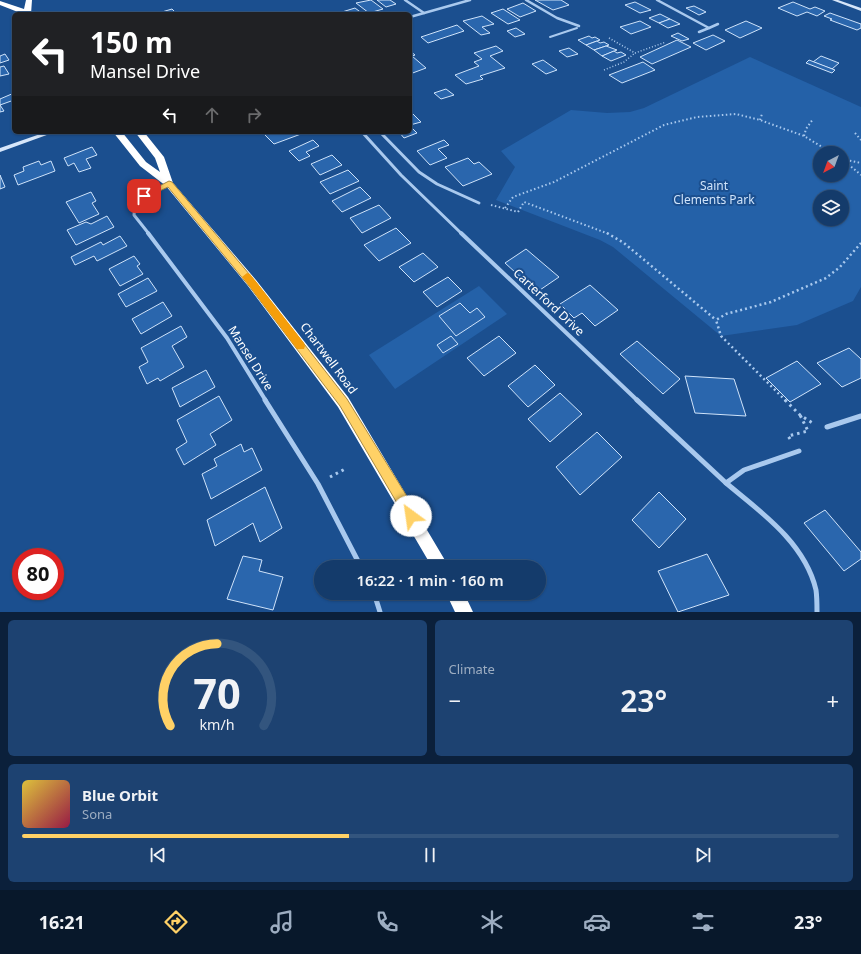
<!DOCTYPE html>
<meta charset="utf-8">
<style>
body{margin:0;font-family:"Noto Sans",sans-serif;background:#1d4271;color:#f1f3f6;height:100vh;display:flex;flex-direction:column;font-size:15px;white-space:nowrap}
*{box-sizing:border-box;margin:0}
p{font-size:13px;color:#9dadc1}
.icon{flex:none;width:22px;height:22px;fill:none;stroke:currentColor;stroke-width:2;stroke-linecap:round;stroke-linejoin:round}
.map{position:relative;height:612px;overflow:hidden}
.panel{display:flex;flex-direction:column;gap:8px;padding:8px;background:#0b203b;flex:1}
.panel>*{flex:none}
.hud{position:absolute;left:12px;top:12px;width:400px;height:122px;border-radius:6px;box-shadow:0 1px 3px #0004,0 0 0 1px #33557e;background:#202124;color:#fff;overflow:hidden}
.needle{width:26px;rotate:221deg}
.fabs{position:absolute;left:813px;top:146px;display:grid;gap:8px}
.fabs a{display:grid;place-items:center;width:36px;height:36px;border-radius:50%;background:#143b6b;box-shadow:0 1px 3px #0004,0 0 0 1px #33557e;font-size:20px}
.speed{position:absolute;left:12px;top:548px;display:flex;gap:8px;font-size:20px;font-weight:700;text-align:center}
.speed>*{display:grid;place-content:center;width:52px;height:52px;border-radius:50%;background:#143b6b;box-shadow:0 1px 3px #0004,0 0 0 1px #33557e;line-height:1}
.speed .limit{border:6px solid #d22;background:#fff;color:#111}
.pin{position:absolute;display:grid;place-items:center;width:34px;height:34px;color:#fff;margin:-17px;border-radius:8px;box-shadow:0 2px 6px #0006}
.me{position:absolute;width:44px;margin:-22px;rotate:329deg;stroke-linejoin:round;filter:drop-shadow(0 0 3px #0008)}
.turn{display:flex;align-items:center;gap:14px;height:84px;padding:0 12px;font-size:18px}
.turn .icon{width:52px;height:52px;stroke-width:2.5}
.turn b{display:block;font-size:28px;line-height:34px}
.lanes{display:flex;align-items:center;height:38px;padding:0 12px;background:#0003;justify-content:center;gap:20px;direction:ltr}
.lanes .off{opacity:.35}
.big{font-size:30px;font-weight:600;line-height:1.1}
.panel .card{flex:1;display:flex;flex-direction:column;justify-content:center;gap:6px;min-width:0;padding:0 14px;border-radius:6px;background:#1d4271}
.panel .dial{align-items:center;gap:0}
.dial svg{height:104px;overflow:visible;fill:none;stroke:#33557e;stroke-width:7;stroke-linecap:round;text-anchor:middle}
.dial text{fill:#f1f3f6;stroke:none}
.song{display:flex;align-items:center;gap:12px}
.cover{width:48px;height:48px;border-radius:6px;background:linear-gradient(135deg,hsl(50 70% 55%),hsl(340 70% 35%))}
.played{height:4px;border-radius:2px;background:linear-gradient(90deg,#ffd166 40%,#33557e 40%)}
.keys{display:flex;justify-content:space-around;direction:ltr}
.heat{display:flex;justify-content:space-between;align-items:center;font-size:22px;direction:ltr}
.panel .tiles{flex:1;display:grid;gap:8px;grid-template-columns:1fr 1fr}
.card:last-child{grid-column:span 2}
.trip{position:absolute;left:314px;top:560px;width:232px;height:40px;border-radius:20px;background:#143b6b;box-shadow:0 1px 3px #0004,0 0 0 1px #33557e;font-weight:600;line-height:40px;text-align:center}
.menu{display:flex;height:64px;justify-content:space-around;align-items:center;background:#08182b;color:#9dadc1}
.menu .icon{width:28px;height:28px}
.menu .active{color:#ffd166}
.menu b{font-size:18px;color:#f1f3f6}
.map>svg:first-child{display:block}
</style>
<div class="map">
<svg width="861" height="612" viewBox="0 0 861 612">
<rect width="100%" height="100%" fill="#1b4f8f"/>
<g fill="#2461a8" fill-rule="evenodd">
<path d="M 750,57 L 861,107 L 861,287 L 853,301 L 797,325 L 721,336 L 613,247 L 600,240 L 496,200 L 515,167 L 501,151 L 571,110 L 607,113 L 630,112 L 644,108 ZM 820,153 L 842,153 L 842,175 L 820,175 ZM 820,197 L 842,197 L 842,219 L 820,219 Z"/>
<polygon points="479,286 507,314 395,389 369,355"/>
</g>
<g fill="#2a66ad" stroke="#cfe3fa">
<polygon points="371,0 383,9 369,13 356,3"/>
<polygon points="377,0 390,0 396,4 386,7"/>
<polygon points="535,0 561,0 569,5 553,10"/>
<polygon points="635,2 651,10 640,13 625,5"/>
<polygon points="793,2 810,9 815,7 825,11 817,16 807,12 797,16 778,8"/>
<polygon points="523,3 536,11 520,17 507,9"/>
<polygon points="694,6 706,12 699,15 686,8"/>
<polygon points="355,8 363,14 344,14 342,12"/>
<polygon points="172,9 177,14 155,14"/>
<polygon points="503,9 520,20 508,24 491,13"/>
<polygon points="830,13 861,24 861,28 857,30 830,20 832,19 824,16"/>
<polygon points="660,14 670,19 659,23 649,18"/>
<polygon points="482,16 494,24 482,27 490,33 481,35 463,21"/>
<polygon points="670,19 680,24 668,28 659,23"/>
<polygon points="640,21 651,27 631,34 620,27"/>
<polygon points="746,21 762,28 740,38 725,30"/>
<polygon points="457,25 464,31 428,43 421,37"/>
<polygon points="516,28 525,34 515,37 507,31"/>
<polygon points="678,33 689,39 682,41 671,36"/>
<polygon points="713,35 725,41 706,50 693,43"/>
<polygon points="589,36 592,38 595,37 600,40 586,45 578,40"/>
<polygon points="677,40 691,47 652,64 640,57"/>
<polygon points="597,41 600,43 604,42 609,45 594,50 586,45"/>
<polygon points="496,46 503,51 490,56 505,68 480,76 483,79 466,84 455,75 479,66 474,62 482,59 474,53"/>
<polygon points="606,46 617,50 602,56 594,50"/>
<polygon points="569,48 578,54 567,57 559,51"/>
<polygon points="410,51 415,55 412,56 426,68 410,74"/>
<polygon points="614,51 617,53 621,52 626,55 611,61 602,56"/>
<polygon points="5,54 9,60 0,63 0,56"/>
<polygon points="821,56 839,63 832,69 813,62"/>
<polygon points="543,60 557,70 546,74 532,64"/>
<polygon points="809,60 835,70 832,73 806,63"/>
<polygon points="643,62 655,70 622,83 609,75"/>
<polygon points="4,66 9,74 0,76 0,67"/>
<polygon points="446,89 454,95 441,99 434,93"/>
<polygon points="14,93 14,100 0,105 4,111 0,112 0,99"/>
<polygon points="410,111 421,122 410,125"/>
<polygon points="410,126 417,133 404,138 399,132 410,132"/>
<polygon points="272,132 300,132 301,134 274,144 265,135"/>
<polygon points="313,140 319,146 306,152 310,156 299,161 289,151"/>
<polygon points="444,140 449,145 438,149 447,158 430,165 417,151"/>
<polygon points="92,147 97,155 86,159 91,168 79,172 74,163 68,166 64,158"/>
<polygon points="332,155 342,165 320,175 311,164"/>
<polygon points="468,158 474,164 479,162 492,174 463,186 445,167"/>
<polygon points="39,161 41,165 51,161 55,171 18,185 14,175 24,171 23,167"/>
<polygon points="348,170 359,181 330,194 320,182"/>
<polygon points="0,175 5,187 0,189"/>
<polygon points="360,187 371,198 342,212 332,201"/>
<polygon points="91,192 96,201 92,203 99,214 79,223 66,202"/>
<polygon points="379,205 391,218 362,233 350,218"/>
<polygon points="107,216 114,227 76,245 67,230 86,222 91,224"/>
<polygon points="396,228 411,243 379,261 364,245"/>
<polygon points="120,236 127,246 97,261 94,256 75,265 71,257 101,242 103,245"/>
<polygon points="526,249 559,277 537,292 505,263"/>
<polygon points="423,253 438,267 414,282 399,267"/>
<polygon points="134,256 140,264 137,266 143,274 120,286 109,269"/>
<polygon points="448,277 462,291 437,307 423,292"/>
<polygon points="148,278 157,291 126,307 118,294"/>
<polygon points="590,285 618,310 595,326 582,313 574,318 560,304"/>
<polygon points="163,302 172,316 141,334 132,319"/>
<polygon points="460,303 470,313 477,308 485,317 456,336 439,316"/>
<polygon points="181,326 187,337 172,346 184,367 160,381 158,378 147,384 139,367 148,362 141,348"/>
<polygon points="451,336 458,344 443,353 437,345"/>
<polygon points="499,336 516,353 484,376 467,358"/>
<polygon points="637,341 680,379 663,394 620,354"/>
<polygon points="849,348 861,359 861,378 842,387 817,363"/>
<polygon points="797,361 821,384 790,402 766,378"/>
<polygon points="535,365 555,385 528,407 508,386"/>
<polygon points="206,370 215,387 180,407 172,388"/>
<polygon points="685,376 734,379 746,416 695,413"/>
<polygon points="560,393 582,414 550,442 528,419"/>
<polygon points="219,396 232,420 210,434 216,445 184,465 176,449 187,442 177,420"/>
<polygon points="597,432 622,457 580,495 556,467"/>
<polygon points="241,444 244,452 252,448 262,470 211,499 202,474 217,466 214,459"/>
<polygon points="265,487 282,528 260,542 253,523 215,546 207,520"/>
<polygon points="659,492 686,519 659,548 632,520"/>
<polygon points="825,510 861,552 861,559 844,571 804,523"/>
<polygon points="707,554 729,595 678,612 658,571"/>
<polygon points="243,556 262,560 259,571 283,577 273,610 227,599"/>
</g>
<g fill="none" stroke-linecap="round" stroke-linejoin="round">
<g stroke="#a9c9ee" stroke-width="1.5" stroke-dasharray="1 2" stroke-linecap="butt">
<polyline points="609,38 635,53 666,42"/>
<polyline points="604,70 624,62 635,53"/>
</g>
<g stroke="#a9c9ee" stroke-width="2" stroke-dasharray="1.5 2.5" stroke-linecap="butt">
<polyline points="760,120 762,114"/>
<polyline points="855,133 861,140"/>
<polyline points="804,136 806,129 813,119"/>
<polyline points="842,159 861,175"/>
<polyline points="842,159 861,163"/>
<polyline points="491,205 518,212 524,202 609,234"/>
<polyline points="505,208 513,197 554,182 664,125 697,117 736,114 760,120 804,136 832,153"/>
</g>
<g stroke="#a9c9ee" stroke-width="2.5" stroke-dasharray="2 3" stroke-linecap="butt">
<polyline points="607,233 624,243 716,320"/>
<polyline points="786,401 721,336 716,320 726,314 771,302 826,278 840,267 861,243"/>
</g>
<g stroke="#a9c9ee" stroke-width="3" stroke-dasharray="2.5 4" stroke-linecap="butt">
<polyline points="785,400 800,415 814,424"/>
<polyline points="790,439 788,436 808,431 800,415"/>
<polyline points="330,477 345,469"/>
</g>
<polyline stroke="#a9c9ee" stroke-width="2" points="550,37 577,28"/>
<g stroke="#a9c9ee" stroke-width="2.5">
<polyline points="405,0 424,13"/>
<polyline points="526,0 557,18 579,26"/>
<polyline points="657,0 709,28 699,32"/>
<polyline points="410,17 470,0"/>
<polyline points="709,28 718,24"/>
</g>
<g stroke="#a9c9ee" stroke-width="3">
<polyline points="362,132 401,175 462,234"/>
<polyline points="380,132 419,172 437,184 479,203"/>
<polyline points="149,234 134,215 135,204 145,195 169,184"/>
</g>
<g stroke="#a9c9ee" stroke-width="4">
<polyline points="148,233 227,338 266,401"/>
<polyline points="461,233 638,401"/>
</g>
<g stroke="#a9c9ee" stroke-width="5">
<polyline points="265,400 318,484 361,567"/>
<polyline points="637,400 726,483 744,470 799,451"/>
<polyline points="827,427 861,416"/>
<path d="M 726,483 C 761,512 805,543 816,590 C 817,597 817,605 817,612"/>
<polyline points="374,593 380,612"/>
</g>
<g fill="#d6e6fa" fill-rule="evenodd">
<polygon points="832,0 838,0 861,8 861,11"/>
<polygon points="46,132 55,132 0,152 0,148"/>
</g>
<g fill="#fff" fill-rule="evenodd">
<polygon points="26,0 32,0 31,14 23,14 0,5 0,1 24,9"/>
<polygon points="113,132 122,132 146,162 160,172 155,158 135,132 144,132 164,157 173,183 256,280 348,397 449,567 432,567 338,407 248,286 166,186 140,166"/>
<polygon points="446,593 464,593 473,612 455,612"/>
</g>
</g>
<polygon fill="#ffd166" stroke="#a68842" points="169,181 172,182 255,281 347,399 416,511 417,516 416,520 411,521 407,520 340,406 249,286 168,187 147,197 144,198 140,196"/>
<polygon fill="#f59e0b" points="247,273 250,274 304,343 305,346 304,349 297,349 244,279 242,277"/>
<g text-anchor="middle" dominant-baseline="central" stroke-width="4" stroke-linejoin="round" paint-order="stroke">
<g font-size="12" fill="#cfe3fa" stroke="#1b4f8f">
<text x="714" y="185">Saint<tspan x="714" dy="14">Clements Park</tspan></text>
</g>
<g font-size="12" fill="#fff" stroke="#1b4f8f">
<text transform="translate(549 302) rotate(43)">Carterford Drive</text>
<text transform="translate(251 358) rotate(58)">Mansel Drive</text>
<text transform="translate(329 358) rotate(53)">Chartwell Road</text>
</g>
</g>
</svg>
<div class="fabs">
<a><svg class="needle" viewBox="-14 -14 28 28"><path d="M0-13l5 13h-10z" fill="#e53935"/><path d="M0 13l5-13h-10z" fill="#9dadc1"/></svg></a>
<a><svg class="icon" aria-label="layers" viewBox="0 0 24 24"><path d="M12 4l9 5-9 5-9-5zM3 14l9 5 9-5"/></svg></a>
</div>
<div class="speed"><div class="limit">80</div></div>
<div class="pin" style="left:144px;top:196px;background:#d93025"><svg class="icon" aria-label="arrive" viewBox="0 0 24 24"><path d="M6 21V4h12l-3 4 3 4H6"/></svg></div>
<svg class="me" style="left:411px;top:516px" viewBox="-20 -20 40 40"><circle r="19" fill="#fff"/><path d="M0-13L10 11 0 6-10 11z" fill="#ffd166"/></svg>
<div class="trip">16:22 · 1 min · 160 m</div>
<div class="hud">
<div class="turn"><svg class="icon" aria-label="left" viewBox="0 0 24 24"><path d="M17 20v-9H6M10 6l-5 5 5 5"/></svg><div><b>150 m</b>Mansel Drive</div></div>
<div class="lanes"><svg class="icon" aria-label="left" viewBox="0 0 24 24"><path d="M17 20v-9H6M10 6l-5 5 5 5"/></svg><svg class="icon off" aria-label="ahead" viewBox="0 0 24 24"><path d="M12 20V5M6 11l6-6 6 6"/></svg><svg class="icon off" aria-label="right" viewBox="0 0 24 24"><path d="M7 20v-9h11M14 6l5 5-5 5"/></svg></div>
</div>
</div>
<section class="panel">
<div class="tiles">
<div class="card dial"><svg viewBox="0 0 100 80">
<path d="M14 69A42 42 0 1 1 86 69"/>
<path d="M14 69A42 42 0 0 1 50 6" stroke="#ffd166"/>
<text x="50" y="56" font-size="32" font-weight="700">70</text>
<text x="50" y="72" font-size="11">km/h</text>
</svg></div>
<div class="card"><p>Climate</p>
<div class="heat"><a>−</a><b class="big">23°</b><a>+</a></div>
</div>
<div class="card">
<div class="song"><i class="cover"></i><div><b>Blue Orbit</b><p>Sona</p></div></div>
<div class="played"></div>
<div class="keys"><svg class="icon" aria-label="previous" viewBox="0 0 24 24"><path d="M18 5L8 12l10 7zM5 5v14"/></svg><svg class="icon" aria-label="pause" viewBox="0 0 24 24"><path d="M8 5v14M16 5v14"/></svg><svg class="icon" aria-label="next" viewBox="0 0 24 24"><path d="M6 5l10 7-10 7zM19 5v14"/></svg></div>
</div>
</div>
</section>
<nav class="menu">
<b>16:21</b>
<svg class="icon active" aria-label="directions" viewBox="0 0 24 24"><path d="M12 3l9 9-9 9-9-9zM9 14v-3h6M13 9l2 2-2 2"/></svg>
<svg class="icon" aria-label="music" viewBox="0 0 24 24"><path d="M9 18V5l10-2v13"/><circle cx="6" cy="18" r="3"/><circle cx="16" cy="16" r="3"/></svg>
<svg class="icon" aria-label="phone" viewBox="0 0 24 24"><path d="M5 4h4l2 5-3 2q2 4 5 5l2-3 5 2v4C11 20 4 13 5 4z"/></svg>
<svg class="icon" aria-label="climate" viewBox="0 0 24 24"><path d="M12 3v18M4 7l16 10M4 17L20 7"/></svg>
<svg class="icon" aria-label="car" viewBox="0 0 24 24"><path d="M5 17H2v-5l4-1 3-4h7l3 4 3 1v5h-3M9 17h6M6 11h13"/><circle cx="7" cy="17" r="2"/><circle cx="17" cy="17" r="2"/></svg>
<svg class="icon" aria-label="filters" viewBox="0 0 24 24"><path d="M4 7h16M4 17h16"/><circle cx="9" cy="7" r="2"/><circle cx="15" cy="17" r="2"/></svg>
<b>23°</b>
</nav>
